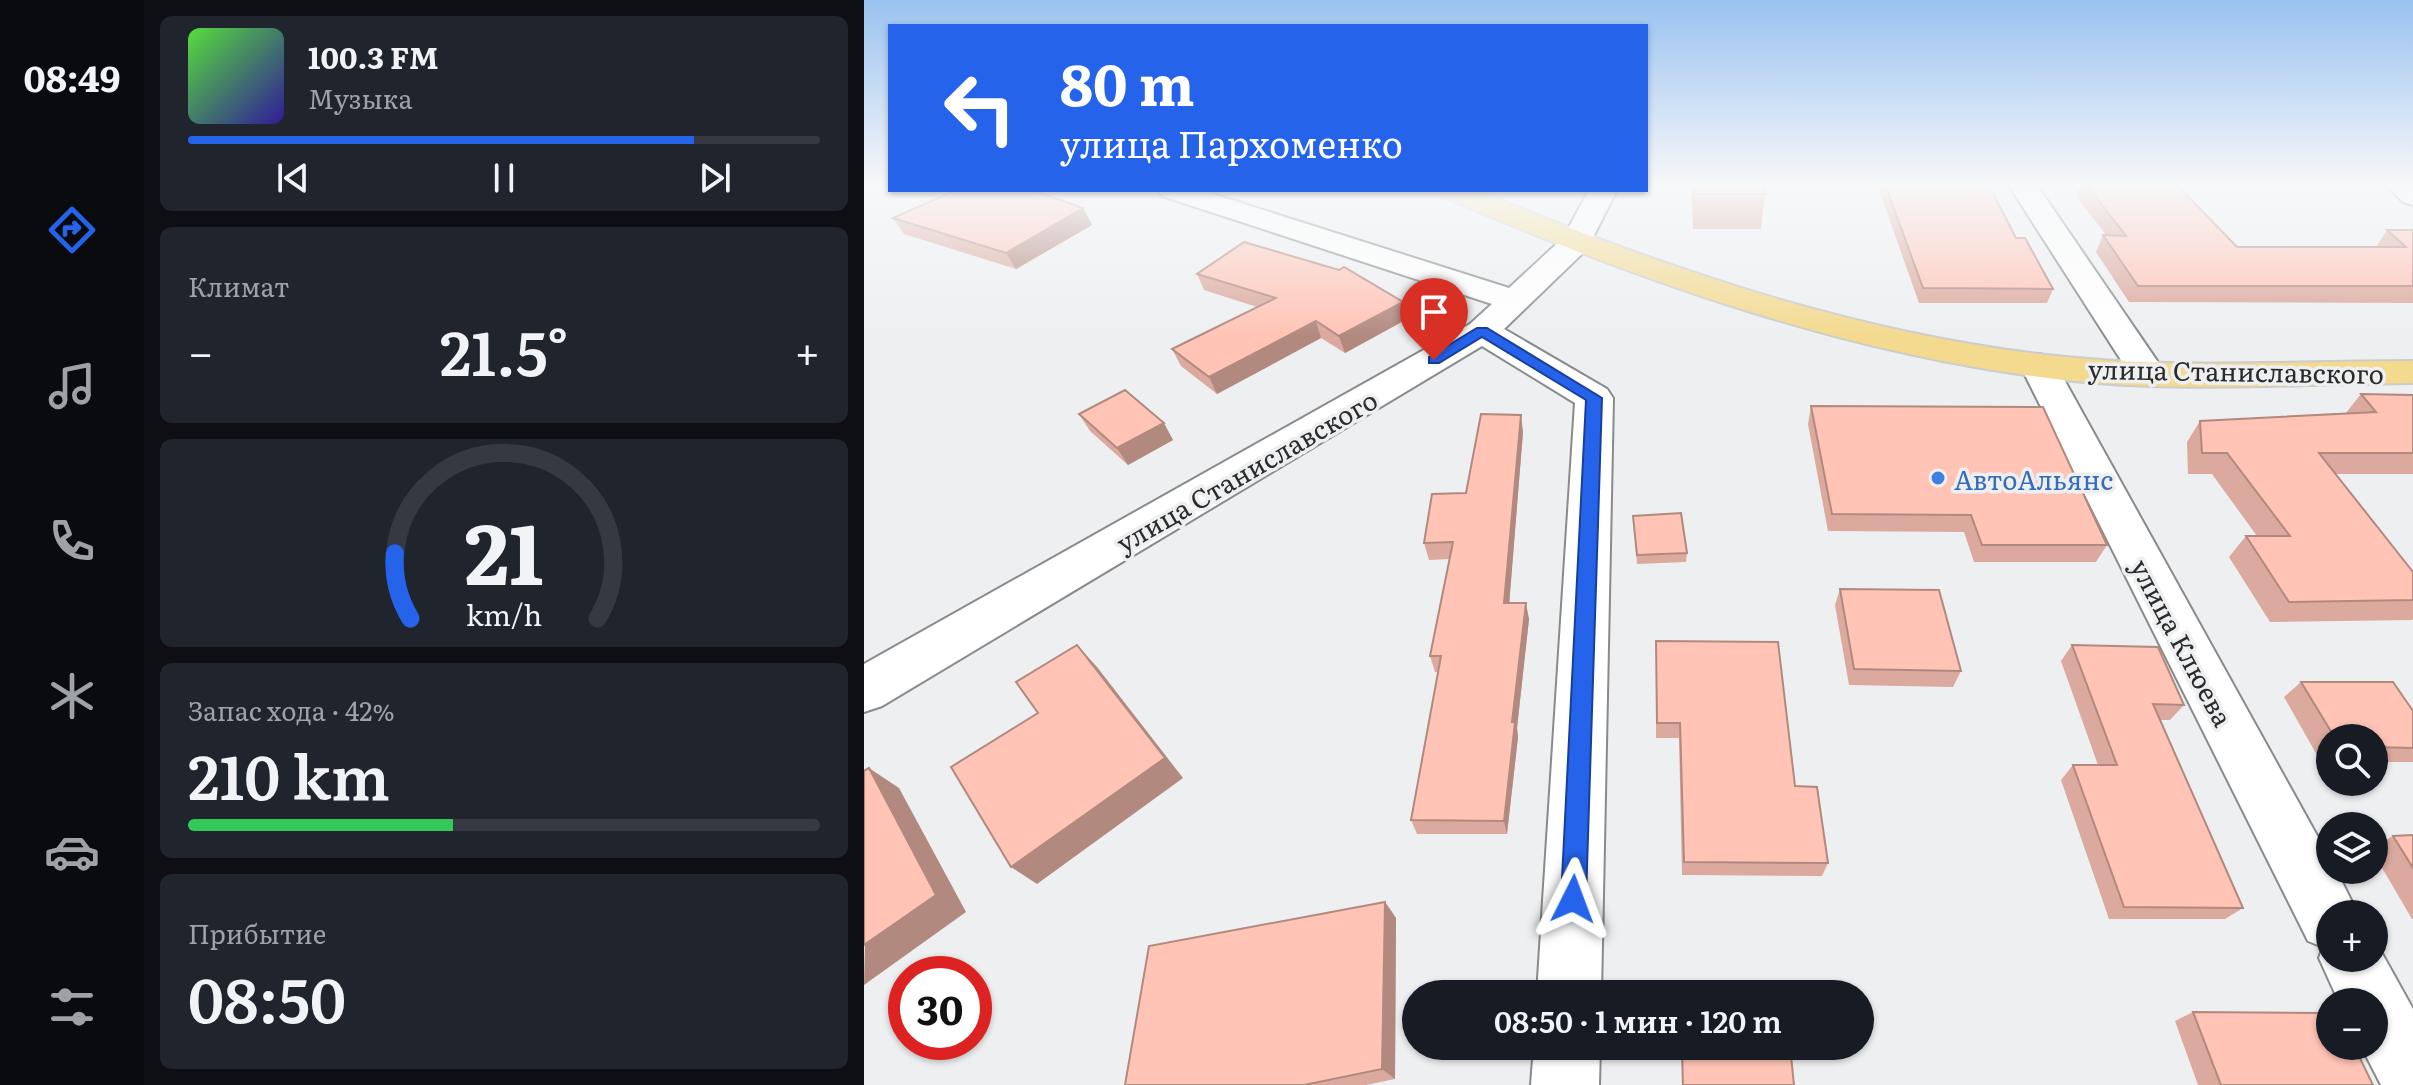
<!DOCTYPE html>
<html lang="ru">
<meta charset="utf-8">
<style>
body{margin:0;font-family:Literata,serif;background:#20242c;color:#f1f3f6;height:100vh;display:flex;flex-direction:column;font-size:30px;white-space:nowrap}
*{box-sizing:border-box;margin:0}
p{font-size:26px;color:#9ea1a6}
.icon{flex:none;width:44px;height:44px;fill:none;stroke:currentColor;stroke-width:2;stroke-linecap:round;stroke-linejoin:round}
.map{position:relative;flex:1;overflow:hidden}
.sheet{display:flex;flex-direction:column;gap:16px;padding:16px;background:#0d0f14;width:720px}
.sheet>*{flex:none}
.hud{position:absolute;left:24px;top:24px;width:760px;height:168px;border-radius:0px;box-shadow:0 2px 6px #0004;background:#2563eb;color:#fff;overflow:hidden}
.tools{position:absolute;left:1452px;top:724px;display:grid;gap:16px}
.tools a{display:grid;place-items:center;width:72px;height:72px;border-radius:50%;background:#171b24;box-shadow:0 2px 6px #0004;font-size:40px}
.speed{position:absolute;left:24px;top:956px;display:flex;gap:16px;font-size:40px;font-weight:700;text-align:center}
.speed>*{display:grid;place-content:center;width:104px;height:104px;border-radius:50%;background:#171b24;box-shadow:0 2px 6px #0004;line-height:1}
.speed .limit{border:12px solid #d22;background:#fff;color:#111}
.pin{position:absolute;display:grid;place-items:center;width:68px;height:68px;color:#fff;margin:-82px -34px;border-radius:50% 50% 50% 0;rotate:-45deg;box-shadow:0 0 8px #0007}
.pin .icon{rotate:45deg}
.me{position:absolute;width:88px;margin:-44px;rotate:3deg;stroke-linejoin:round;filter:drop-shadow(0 0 6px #0008)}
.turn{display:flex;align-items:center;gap:28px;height:168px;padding:0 40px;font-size:36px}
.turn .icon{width:104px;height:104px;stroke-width:2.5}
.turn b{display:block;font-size:56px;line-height:68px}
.big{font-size:60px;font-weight:600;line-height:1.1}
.sheet .card{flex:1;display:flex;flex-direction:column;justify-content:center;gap:12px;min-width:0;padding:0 28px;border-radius:12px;background:#20242c}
.sheet .dial{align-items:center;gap:0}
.dial svg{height:208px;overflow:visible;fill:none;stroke:#363941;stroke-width:7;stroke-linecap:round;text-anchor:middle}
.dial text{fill:#f1f3f6;stroke:none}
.song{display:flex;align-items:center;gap:24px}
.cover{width:96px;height:96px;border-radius:12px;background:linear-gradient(135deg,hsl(110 70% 55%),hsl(250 70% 35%))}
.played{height:8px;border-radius:4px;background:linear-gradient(90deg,#2563eb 80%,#363941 80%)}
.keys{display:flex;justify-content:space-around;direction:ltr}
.heat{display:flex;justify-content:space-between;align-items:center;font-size:44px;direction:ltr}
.charge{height:12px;border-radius:6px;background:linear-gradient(90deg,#34c759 42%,#363941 0)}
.trip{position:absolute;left:538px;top:980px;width:472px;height:80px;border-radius:40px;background:#171b24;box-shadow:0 2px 6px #0004;font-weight:600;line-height:80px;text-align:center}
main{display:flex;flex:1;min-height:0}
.tab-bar{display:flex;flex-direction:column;width:144px;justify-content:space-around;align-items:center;background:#090b0e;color:#9ea1a6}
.tab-bar .icon{width:56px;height:56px}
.tab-bar .on{color:#2563eb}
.tab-bar b{font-size:36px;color:#f1f3f6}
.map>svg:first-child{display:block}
</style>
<main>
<nav class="tab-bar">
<b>08:49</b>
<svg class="icon on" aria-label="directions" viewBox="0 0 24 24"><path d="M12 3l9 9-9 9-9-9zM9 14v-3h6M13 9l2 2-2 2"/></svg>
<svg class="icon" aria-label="music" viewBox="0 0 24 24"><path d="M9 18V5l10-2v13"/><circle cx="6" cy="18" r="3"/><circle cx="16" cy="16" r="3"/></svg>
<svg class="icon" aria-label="phone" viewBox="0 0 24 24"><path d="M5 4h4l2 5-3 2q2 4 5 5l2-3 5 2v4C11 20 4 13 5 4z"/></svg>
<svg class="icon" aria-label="climate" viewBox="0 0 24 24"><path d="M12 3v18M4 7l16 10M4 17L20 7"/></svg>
<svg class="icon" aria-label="car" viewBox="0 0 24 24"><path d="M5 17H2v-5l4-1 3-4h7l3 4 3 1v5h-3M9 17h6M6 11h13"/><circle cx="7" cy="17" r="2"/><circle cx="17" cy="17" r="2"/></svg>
<svg class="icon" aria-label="filters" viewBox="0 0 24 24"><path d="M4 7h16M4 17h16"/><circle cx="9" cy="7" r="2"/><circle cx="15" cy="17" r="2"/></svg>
</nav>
<section class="sheet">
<div class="card">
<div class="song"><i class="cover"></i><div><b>100.3 FM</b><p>Музыка</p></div></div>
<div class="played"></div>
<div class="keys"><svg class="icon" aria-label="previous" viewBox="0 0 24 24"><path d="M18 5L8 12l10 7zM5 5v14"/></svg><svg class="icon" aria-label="pause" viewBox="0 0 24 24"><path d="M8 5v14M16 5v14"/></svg><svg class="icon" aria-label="next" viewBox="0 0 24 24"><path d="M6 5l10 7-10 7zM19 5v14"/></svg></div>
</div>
<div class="card"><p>Климат</p>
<div class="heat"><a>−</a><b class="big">21.5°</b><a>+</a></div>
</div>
<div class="card dial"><svg viewBox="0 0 100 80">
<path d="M14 69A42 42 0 1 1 86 69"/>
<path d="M14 69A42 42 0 0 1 8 44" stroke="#2563eb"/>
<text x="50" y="56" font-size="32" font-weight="700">21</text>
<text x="50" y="72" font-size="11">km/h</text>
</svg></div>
<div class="card"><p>Запас хода · 42%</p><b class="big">210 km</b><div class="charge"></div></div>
<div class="card"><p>Прибытие</p><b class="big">08:50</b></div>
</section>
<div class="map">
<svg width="1549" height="1085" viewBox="0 0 1549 1085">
<rect width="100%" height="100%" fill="#eeeff1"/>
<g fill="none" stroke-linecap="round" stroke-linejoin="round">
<defs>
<g id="minor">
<polygon points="1144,184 1172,184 1302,374 1297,382 1284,385 1271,382"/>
<polygon points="1521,184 1549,184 1549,205 1539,202"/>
<polygon points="294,190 336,190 645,288 699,238 725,190 753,190 723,249 640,329 743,389 749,398 737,994 673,994 711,403 618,346 18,706 0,712 0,664 606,324 628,304 298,196"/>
<polygon points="1174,354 1187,357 1192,365 1466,859 1466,870 1472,870 1494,914 1466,914 1466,958 1510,958 1510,939 1549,1009 1549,1085 1517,1085 1497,1046 1510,1046 1510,1002 1475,1002 1455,958 1459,947 1444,941 1156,365 1161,357"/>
<polygon points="670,1046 736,1046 735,1085 667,1085"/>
</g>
<path id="major" d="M 573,190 L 611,190 C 798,267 990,334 1192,356 C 1310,369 1430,361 1549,361 L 1549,383 C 1430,384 1310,393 1191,379 C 977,353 775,280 577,196 Z"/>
</defs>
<use href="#minor" stroke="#898a8b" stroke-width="4"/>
<use href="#major" stroke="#ccc" stroke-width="4"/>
<use href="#minor" fill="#fff" fill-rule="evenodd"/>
<use href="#major" fill="#f3da8f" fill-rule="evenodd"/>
</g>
<g fill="#dba99d">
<polygon points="827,184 899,184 901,194 897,229 829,229"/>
<polygon points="1013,184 1124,184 1152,238 1189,289 1183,303 1055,303"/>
<polygon points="1216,184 1312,184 1373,247 1512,247 1523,230 1549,230 1549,303 1265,302 1232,252 1239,235 1242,235 1212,196"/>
<polygon points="219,208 228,225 152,269 40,234 29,218"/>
<polygon points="333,274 539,302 543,319 481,353 457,338 353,394 317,366 308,349 393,307 340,290"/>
<polygon points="1497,394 1549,395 1549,474 1471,474 1549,572 1549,619 1548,620 1406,622 1365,557 1382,536 1393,536 1348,474 1324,474 1323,442 1336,421 1481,414"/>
<polygon points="947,406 1243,545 1232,562 1110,562 1100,532 964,531 944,424"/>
<polygon points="215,414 309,440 264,465 226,431"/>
<polygon points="659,432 645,603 665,619 653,728 654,737 643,834 553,834 547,820 574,672 571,672 566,656 586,559 565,560 560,543"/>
<polygon points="769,516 823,553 822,562 773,564"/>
<polygon points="976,589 1097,671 1089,687 985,685 971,605"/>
<polygon points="792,641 931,786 964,863 958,876 818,875 815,738 792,738"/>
<polygon points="1208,645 1320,705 1306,720 1296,720 1379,908 1361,919 1245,919 1197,780 1209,765 1234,765 1197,661"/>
<polygon points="1437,682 1549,711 1549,762 1510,762 1510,738 1466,738 1466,762 1457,762 1420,697"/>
<polygon points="1549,835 1549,919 1548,919 1510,854 1510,847 1529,836"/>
<polygon points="521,902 532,918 531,1079 502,1085 261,1085"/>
<polygon points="1329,1012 1509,1085 1334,1085 1311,1021"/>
<polygon points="817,1046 926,1046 930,1085 818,1085"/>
</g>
<g fill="#b2897f">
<polygon points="219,208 228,225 152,269 142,253"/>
<polygon points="539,302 543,319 481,353 475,336"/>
<polygon points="452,321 457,338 353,394 345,377"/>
<polygon points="657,415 659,432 644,619 640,603"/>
<polygon points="300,423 309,440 264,465 253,448"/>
<polygon points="662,603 665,619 653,728 654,737 643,834 640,821 648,722"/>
<polygon points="213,645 233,667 319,778 173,884 147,867"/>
<polygon points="5,768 35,788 102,912 0,985"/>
<polygon points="521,902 532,918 531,1079 518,1069"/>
</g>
<g fill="#ffc4b6" stroke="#b2897f" stroke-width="2">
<polygon points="830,184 899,184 901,194 830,194"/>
<polygon points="1021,184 1124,184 1152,238 1161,238 1189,289 1059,288"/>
<polygon points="1222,184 1312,184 1373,247 1542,247 1523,230 1549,230 1549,286 1274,286 1239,235 1262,236"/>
<polygon points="92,190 168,190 219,208 142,253 29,218"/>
<polygon points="380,242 475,270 480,267 539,302 475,336 452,321 345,377 308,349 412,298 333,274"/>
<polygon points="261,390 300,423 253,448 215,414"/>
<polygon points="1497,394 1549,395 1549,453 1455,453 1549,572 1549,600 1425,602 1382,536 1426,536 1363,453 1338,453 1336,421 1512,412"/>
<polygon points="947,406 1179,407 1243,545 1118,545 1107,515 968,514"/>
<polygon points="617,414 657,415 640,603 662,603 648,722 651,722 640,821 547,820 577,656 566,656 589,542 560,543 568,494 602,493"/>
<polygon points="817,513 823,553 773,555 769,516"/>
<polygon points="976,589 1075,590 1097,671 990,669"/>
<polygon points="792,641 914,642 931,786 953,787 964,863 820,862 816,723 793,723"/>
<polygon points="213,645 301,758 147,867 87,767 174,713 152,682"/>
<polygon points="1208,645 1294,647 1320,705 1289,704 1379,908 1260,907 1209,765 1253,765"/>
<polygon points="1437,682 1529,682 1549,711 1549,748 1510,747 1510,738 1471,738"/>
<polygon points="5,768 72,895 0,945 0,771"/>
<polygon points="1549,835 1549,868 1529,836"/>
<polygon points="521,902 518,1069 440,1085 261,1085 285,946"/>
<polygon points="1329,1012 1466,1013 1466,1046 1490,1046 1509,1085 1357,1085"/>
<polygon points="818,1046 926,1046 930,1085 819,1085"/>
</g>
<linearGradient id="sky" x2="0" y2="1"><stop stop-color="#99c2f0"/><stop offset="0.55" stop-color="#f7f8f9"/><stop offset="1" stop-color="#f7f8f9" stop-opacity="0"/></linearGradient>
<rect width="1549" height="336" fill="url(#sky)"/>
<polygon fill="#2563eb" stroke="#184099" stroke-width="2" points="613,328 623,328 738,398 722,899 718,908 709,911 700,908 697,899 722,400 618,337 575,363 565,363 565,357"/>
<circle fill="#3f7fe0" stroke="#eeeff1" stroke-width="3" cx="1074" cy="478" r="8"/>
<g text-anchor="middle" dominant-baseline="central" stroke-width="7" stroke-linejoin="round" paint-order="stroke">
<g font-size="26" fill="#2b2b2b" stroke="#eeeff1">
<text transform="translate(1372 370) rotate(1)">улица Станиславского</text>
<text transform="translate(382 470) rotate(-30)">улица Станиславского</text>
<text transform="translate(1319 642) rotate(62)">улица Клюева</text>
</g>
<g font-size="26" fill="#366cbe" stroke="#eeeff1" text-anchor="start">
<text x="1090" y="478">АвтоАльянс</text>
</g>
</g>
</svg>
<div class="tools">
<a><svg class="icon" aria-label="search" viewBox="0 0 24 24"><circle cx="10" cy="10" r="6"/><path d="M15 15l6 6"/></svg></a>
<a><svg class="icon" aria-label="layers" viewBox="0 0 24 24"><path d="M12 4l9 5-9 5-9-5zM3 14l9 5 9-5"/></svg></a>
<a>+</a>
<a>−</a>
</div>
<div class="speed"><div class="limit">30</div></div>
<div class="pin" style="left:570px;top:360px;background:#d93025"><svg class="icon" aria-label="arrive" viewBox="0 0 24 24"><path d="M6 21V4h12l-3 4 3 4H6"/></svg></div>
<svg class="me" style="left:709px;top:899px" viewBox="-20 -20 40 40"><path d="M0-17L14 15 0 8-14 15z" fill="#2563eb" stroke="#fff" stroke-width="4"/></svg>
<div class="trip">08:50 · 1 мин · 120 m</div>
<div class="hud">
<div class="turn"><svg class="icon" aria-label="left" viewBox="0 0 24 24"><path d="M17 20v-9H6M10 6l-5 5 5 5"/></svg><div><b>80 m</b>улица Пархоменко</div></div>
</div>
</div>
</main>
